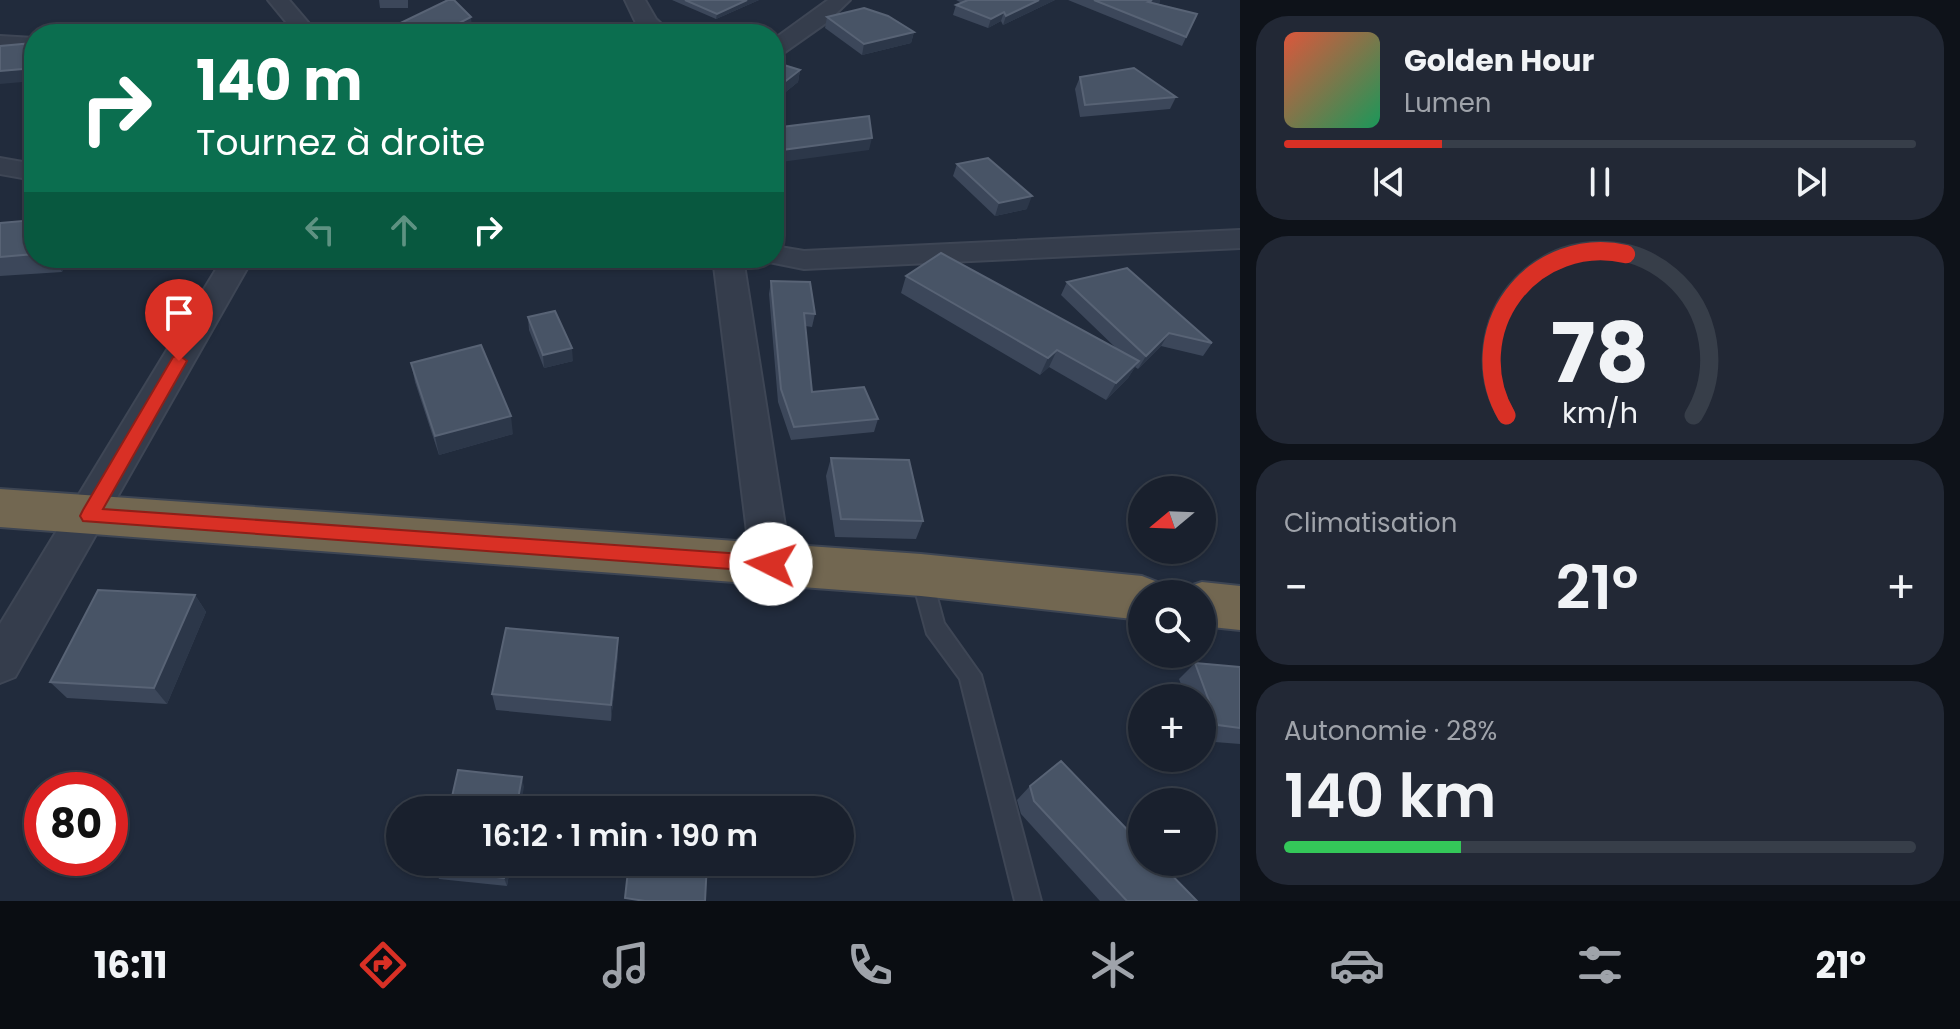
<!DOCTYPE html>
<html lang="fr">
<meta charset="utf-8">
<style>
body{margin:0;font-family:Poppins,sans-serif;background:#222835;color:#f1f3f6;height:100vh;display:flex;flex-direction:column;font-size:30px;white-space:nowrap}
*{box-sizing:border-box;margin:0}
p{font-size:26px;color:#9fa3aa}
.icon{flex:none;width:44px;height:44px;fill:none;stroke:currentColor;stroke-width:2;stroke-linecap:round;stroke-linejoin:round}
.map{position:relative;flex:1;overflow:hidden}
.panel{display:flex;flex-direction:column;gap:16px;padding:16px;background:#0e1219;width:720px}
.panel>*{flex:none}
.top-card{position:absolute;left:24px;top:24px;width:760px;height:244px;border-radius:32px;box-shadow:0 2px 6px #0004,0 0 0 2px #373e49;background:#0b6e4f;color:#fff;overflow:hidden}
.needle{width:52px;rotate:251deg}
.controls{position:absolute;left:1128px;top:476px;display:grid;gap:16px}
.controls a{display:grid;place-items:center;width:88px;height:88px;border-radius:50%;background:#19202d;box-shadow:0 2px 6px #0004,0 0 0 2px #373e49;font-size:40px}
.speed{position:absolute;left:24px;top:772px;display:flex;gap:16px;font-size:40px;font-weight:700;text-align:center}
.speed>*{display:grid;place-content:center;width:104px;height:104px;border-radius:50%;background:#19202d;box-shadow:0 2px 6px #0004,0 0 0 2px #373e49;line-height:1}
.speed .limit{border:12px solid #d22;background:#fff;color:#111}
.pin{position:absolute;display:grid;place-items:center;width:68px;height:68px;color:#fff;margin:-82px -34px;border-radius:50% 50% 50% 0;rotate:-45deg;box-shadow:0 0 8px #0007}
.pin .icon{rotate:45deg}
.me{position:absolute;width:88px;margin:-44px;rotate:274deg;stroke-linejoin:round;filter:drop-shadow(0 0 6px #0008)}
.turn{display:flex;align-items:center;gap:28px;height:168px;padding:0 40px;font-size:36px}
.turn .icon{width:104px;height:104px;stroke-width:2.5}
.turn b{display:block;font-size:56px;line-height:68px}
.lanes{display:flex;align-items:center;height:76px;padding:0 40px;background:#0003;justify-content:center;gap:40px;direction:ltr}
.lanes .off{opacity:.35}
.big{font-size:60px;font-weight:600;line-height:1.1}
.panel .widget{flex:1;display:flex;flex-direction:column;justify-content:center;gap:12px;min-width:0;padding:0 28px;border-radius:32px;background:#222835}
.panel .dial{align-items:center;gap:0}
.dial svg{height:208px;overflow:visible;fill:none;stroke:#373e49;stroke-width:7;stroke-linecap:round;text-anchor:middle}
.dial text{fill:#f1f3f6;stroke:none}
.song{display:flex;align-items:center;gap:24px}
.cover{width:96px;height:96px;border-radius:12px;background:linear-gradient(135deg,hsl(10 70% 55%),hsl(150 70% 35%))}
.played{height:8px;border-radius:4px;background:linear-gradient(90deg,#d93025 25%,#373e49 25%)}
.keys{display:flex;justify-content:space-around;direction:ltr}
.heat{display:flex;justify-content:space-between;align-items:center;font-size:44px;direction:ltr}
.charge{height:12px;border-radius:6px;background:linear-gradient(90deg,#34c759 28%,#373e49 0)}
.trip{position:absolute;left:386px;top:796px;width:468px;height:80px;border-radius:40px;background:#19202d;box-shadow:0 2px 6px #0004,0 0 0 2px #373e49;font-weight:600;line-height:80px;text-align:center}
.tab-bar{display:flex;height:128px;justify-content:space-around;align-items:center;background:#0a0d12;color:#9fa3aa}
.tab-bar .icon{width:56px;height:56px}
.tab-bar .active{color:#d93025}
.tab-bar b{font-size:36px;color:#f1f3f6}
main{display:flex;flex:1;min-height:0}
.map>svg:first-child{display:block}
</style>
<main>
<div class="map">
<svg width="1240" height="901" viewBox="0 0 1240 901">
<rect width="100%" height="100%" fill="#212b3c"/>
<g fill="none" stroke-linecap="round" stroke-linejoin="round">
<defs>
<polygon id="lane" points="921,566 928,569 931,575 944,623 981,675 1041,901 1015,901 960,679 927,634 911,575 914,569"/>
<g id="street">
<polygon points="268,0 289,0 318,34 296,34"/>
<polygon points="625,0 645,0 656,19 672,34 648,34 636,23"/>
<polygon points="828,0 850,0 826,23 782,54 774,56 774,39"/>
<polygon points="0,36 34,38 34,52 0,50"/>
<polygon points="0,158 34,164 34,180 0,174"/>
<polygon points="1240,230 1240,248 804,269 764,261 761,258 774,258 774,246 804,251"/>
<polygon points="223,258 253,258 15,677 0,683 0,624"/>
<polygon points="713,258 743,258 791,564 785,576 771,581 757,576 751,564"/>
</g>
<g id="highway">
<polygon points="0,489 921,554 1142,576 1160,583 1165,594 1142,594 1142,620 921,596 0,527"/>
<polygon points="1202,582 1240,586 1240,630 1202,626 1202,594 1181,594 1184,588"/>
</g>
</defs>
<use href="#lane" stroke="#3e4655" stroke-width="4"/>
<use href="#street" stroke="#3e4655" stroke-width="4"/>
<use href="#highway" stroke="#3d4553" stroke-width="4"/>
<use href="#lane" fill="#353d4c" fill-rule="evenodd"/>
<use href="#street" fill="#353d4c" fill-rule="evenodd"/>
<use href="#highway" fill="#726751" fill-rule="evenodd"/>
</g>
<g fill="#3c475a">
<polygon points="379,0 408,0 408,8 380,8"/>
<polygon points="672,0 759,0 716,19"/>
<polygon points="956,0 1055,0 1003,25 1001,21 988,28 953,15 956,5 962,3"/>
<polygon points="1068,0 1160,0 1159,4 1197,14 1182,46"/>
<polygon points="827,17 914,32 911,43 862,55 825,28"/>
<polygon points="774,62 800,70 798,82 777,99 774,99"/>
<polygon points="1080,77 1176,97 1170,109 1080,117 1075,89"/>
<polygon points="957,164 1027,209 995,216 953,176"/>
<polygon points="34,220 34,258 68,258 62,272 0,276 0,223"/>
<polygon points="906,276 1118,350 1061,295 1067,282 1212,343 1203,356 1161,346 1138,369 1135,367 1128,378 1106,400 1049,367 1040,375 901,293"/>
<polygon points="771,281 815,314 812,327 805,326 812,392 878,419 874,432 791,440 778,402 769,294"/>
<polygon points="528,317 573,361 544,368 529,330"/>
<polygon points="411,363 513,434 439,455 415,382"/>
<polygon points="831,458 923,521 916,539 835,537 826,476"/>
<polygon points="195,595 206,612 167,704 67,698 50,682"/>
<polygon points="618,638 618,654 611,721 496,710 492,694"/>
<polygon points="1195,663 1240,667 1240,744 1202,741 1202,698 1186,698 1179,679"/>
<polygon points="1030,786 1197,901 1100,901 1021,814 1017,800"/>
<polygon points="511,862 507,886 439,879 435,870"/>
</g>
<g fill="#2c3749">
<polygon points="747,0 759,0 716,19 717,14"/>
<polygon points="1039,0 1055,0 1003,25 1006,16"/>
<polygon points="1152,0 1160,0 1159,4 1148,2"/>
<polygon points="1004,12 1001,21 988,28 991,19"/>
<polygon points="471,17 472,28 460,34 438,34"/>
<polygon points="914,32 911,43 862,55 864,44"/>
<polygon points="34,68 34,81 0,84 0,71"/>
<polygon points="800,70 798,82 777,99 778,87"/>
<polygon points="872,138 869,150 774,163 774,151"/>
<polygon points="1032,196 1027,209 995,216 999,203"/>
<polygon points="54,258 68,258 62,272"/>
<polygon points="1169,333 1161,346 1138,369 1146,356"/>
<polygon points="572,348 573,361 544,368 543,355"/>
<polygon points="1057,350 1049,367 1040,375 1048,358"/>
<polygon points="1139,361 1128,378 1106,400 1116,383"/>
<polygon points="511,416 513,434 439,455 435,436"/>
<polygon points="195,595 206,612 167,704 154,688"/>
<polygon points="618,638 618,654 611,721 611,705"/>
<polygon points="522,777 524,787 520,810 516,810"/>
<polygon points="507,862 511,862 507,886 504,878"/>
</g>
<g fill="#485466" stroke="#586375" stroke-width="2">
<polygon points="448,0 454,0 471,17 438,34 380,33"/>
<polygon points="685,0 747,0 717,14"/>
<polygon points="968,0 1039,0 1006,16 1004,12 991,19 956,5"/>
<polygon points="1094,0 1152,0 1148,2 1197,14 1186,37"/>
<polygon points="864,8 888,16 914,32 864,44 827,17"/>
<polygon points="672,29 688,34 671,34"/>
<polygon points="34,43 33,46 34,46 34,68 0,71 0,46"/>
<polygon points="774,62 800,70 778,87 774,86"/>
<polygon points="1134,68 1176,97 1085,105 1080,77"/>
<polygon points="869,116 872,138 774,151 774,128"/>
<polygon points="988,158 1032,196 999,203 957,164"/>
<polygon points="34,220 34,254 0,257 0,223"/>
<polygon points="941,253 1139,361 1116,383 1057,350 1048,358 906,276"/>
<polygon points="1127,268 1212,343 1169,333 1146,356 1067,282"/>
<polygon points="771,281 810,282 815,314 804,313 812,392 864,387 878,419 794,427 781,389"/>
<polygon points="555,311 572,348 543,355 528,317"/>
<polygon points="481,345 511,416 435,436 411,363"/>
<polygon points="831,458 909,460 923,521 841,519"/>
<polygon points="98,590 195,595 154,688 50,682"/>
<polygon points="506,628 618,638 611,705 492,694"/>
<polygon points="1195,663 1240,667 1240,728 1218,725"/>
<polygon points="1061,761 1142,845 1142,862 1159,862 1197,901 1127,901 1034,801 1030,786"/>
<polygon points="458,770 522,777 516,810 449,810"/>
<polygon points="437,862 507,862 504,878 435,870"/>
<polygon points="629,862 707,862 705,901 645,901 625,898"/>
</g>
<polygon fill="#d93025" stroke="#8d1f18" stroke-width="2" points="179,355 187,361 103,509 771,556 778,558 781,564 778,570 771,572 83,521 80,516 83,510 173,357"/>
</svg>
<div class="controls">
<a><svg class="needle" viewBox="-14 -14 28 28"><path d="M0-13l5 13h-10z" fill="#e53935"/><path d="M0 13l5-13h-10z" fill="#9fa3aa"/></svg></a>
<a><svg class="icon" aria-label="search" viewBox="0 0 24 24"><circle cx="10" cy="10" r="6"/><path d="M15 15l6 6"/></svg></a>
<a>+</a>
<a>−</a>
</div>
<div class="speed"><div class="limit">80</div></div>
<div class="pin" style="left:179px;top:361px;background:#d93025"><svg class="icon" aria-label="arrive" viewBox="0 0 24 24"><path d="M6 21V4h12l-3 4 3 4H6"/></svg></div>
<svg class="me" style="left:771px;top:564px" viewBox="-20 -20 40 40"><circle r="19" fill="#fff"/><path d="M0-13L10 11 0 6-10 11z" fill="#d93025"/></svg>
<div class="trip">16:12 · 1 min · 190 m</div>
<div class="top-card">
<div class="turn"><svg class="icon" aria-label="right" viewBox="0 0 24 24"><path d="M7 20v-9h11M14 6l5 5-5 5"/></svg><div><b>140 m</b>Tournez à droite</div></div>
<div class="lanes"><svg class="icon off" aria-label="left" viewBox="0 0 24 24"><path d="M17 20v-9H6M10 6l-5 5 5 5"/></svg><svg class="icon off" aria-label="ahead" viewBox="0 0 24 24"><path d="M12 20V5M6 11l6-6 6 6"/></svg><svg class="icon" aria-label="right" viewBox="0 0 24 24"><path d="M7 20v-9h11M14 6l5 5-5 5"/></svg></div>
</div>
</div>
<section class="panel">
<div class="widget">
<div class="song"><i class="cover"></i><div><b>Golden Hour</b><p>Lumen</p></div></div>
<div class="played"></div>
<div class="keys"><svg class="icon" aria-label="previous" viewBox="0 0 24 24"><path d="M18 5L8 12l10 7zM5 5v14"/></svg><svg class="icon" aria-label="pause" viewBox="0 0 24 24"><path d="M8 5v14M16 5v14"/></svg><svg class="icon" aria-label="next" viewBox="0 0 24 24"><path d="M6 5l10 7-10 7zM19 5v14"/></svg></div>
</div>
<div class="widget dial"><svg viewBox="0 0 100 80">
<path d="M14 69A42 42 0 1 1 86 69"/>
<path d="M14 69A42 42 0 0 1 60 7" stroke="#d93025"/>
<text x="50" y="56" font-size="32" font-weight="700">78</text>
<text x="50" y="72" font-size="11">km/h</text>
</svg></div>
<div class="widget"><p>Climatisation</p>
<div class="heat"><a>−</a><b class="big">21°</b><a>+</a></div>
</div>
<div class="widget"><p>Autonomie · 28%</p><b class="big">140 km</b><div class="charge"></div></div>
</section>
</main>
<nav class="tab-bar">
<b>16:11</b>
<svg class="icon active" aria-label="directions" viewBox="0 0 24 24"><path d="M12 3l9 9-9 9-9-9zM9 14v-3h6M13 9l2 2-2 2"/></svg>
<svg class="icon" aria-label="music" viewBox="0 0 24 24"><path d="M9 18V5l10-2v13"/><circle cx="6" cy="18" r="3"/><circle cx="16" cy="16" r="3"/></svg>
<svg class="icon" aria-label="phone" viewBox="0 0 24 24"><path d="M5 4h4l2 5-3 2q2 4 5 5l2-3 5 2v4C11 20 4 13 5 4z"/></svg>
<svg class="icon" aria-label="climate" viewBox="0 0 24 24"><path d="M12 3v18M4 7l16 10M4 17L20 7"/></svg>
<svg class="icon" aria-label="car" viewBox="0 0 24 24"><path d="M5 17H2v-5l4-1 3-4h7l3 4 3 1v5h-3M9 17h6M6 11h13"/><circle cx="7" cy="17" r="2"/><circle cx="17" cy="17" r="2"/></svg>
<svg class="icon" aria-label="filters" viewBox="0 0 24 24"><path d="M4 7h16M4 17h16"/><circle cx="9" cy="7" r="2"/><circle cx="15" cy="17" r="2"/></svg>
<b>21°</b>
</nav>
